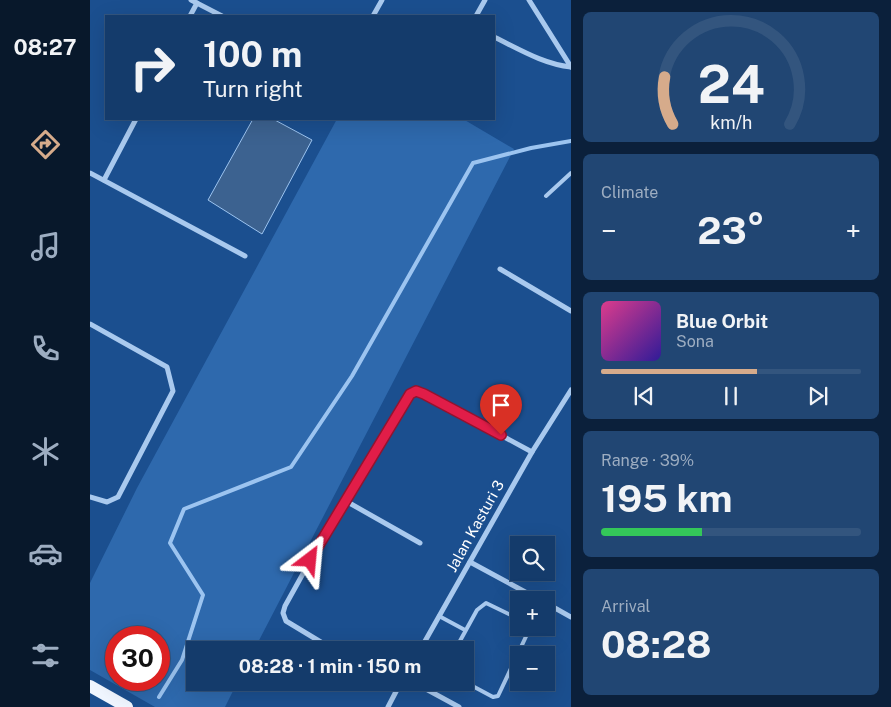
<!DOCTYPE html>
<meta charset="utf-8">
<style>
body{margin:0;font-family:"Public Sans",sans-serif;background:#214673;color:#f1f3f6;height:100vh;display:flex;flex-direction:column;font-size:19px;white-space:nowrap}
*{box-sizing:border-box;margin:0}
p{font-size:16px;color:#9dadc1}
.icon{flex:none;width:28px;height:28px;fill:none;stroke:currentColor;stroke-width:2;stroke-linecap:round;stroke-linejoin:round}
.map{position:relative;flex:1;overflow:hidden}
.details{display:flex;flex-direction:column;gap:12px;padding:12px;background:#0b203b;width:320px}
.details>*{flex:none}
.guide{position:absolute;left:15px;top:15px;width:390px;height:105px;border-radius:0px;box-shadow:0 5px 20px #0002,0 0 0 1px #33557e;background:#143b6b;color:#f1f3f6;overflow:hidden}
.fabs{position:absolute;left:420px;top:536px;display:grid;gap:10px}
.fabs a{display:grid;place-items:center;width:45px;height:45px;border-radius:0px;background:#143b6b;box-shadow:0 5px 20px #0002,0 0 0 1px #33557e;font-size:25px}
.speed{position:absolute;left:15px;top:626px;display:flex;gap:10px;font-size:25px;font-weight:700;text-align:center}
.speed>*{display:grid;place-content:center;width:65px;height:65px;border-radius:50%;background:#143b6b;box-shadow:0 5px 20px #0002,0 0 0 1px #33557e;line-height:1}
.speed .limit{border:8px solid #d22;background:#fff;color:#111}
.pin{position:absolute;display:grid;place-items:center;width:42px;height:42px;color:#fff;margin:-51px -21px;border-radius:50% 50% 50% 0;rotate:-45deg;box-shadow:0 0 5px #0007}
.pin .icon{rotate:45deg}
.me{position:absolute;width:55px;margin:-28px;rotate:29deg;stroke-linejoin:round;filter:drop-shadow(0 0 4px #0008)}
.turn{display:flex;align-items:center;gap:18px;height:105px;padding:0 15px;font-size:22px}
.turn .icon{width:65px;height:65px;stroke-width:2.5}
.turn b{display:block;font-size:35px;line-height:42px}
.big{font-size:38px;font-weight:700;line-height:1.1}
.details .tile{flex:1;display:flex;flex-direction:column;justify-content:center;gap:8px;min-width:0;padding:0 18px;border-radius:8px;background:#214673}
.details .dial{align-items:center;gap:0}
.dial svg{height:130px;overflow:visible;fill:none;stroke:#33557e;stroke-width:7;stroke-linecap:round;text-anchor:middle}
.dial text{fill:#f1f3f6;stroke:none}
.song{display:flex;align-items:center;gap:15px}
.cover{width:60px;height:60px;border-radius:8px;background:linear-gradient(135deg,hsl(330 70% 55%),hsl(250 70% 35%))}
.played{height:5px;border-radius:2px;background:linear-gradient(90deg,#d6ab8b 60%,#33557e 60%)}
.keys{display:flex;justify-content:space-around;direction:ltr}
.heat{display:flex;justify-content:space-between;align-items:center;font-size:28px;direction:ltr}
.charge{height:8px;border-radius:4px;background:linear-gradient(90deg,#34c759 39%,#33557e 0)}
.trip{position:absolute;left:96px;top:641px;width:288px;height:50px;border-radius:0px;background:#143b6b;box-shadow:0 5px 20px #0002,0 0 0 1px #33557e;font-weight:700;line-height:50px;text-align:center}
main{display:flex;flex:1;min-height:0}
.tab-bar{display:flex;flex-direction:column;width:90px;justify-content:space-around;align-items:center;background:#08182b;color:#9dadc1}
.tab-bar .icon{width:35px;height:35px}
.tab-bar .selected{color:#d6ab8b}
.tab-bar b{font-size:22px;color:#f1f3f6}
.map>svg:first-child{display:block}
</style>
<main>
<nav class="tab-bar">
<b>08:27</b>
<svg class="icon selected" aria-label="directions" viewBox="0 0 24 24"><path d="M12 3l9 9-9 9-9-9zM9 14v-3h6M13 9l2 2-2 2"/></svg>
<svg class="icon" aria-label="music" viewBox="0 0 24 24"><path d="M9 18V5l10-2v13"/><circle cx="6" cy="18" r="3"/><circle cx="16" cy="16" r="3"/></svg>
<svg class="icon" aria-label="phone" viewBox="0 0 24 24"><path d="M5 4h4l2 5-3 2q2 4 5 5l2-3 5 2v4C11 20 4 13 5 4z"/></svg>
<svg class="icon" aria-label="climate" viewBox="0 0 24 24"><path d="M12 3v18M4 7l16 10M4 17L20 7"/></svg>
<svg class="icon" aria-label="car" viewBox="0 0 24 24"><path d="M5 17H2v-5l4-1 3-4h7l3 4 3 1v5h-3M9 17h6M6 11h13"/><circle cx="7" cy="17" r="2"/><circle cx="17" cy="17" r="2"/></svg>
<svg class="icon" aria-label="filters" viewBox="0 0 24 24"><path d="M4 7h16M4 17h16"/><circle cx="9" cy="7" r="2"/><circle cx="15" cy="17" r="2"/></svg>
</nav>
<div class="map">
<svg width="481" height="707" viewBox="0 0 481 707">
<rect width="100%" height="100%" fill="#1b4f8f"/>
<path fill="#2e69ad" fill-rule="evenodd" d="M 247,119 L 373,119 L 424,149 L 164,650 L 105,650 L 105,682 L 147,683 L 135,707 L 65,707 L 0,670 L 0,583 L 47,488 ZM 26,638 L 69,638 L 69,680 L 26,680 Z"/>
<polygon fill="#3c6290" stroke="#9cc4f0" points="163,119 183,119 222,140 172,234 118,200"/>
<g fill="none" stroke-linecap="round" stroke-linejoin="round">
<polyline stroke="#9cc4f0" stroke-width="4" points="69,697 92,660 113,595 80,543 94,509 201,467 262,376 383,163 441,148 481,141"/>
<g stroke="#a9c9ee" stroke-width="4">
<polyline points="456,196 481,173"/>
<polyline points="349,616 375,630"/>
<polyline points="365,650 387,610 396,603 429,619"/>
<polyline points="375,682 403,697 408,696 440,628"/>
</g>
<g stroke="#a9c9ee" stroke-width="5">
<polyline points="101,0 132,16"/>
<polyline points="439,0 481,67"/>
<polyline points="100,16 107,3"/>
<polyline points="283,16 292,0"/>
<polyline points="386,16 395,0"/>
<path d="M 404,37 C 429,49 453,64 481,67"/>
<polyline points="0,173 155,256"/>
<polyline points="14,180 46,119"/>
<polyline points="410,269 481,311"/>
<polyline points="0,324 77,367 83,391 28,497 17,502 0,497"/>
<polyline points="254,500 330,543"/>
<polyline points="380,562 450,600"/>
<polyline points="456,603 481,617"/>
<polyline points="244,650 196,621 193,613 195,606 254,500 320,394 326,391 335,394 442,452"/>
<polyline points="330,650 442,452 481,390"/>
<polyline points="298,682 308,688"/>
<polyline points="323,682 369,707"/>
<polyline points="298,707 311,682"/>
</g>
<polyline stroke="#f0f6ff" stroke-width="12" points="0,686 37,707"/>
</g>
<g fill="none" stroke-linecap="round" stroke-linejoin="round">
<defs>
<polyline id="route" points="220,560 320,394 326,391 334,394 411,435"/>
</defs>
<use href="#route" stroke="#92132f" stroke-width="12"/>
<use href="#route" stroke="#e11d48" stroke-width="9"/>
</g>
<g text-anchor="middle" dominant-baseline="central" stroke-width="5" stroke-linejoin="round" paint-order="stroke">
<g font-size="15" fill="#fff" stroke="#1b4f8f">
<text transform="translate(385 526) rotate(-61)">Jalan Kasturi 3</text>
</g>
</g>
</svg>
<div class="fabs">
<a><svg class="icon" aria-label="search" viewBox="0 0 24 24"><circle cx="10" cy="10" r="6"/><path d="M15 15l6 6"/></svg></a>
<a>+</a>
<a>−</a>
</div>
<div class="speed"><div class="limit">30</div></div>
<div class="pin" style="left:411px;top:435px;background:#d93025"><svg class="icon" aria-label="arrive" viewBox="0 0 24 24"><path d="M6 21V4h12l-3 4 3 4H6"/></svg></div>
<svg class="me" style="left:220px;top:560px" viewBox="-20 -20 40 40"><path d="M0-17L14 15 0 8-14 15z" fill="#e11d48" stroke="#fff" stroke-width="4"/></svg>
<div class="trip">08:28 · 1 min · 150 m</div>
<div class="guide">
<div class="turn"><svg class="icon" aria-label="right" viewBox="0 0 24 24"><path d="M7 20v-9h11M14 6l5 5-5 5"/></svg><div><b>100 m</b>Turn right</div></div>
</div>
</div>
<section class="details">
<div class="tile dial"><svg viewBox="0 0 100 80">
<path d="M14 69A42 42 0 1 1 86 69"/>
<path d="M14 69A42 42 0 0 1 9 40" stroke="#d6ab8b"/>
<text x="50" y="56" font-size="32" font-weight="700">24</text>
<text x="50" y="72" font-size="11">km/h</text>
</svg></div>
<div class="tile"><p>Climate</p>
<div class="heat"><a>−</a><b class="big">23°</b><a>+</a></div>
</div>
<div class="tile">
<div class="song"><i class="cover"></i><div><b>Blue Orbit</b><p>Sona</p></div></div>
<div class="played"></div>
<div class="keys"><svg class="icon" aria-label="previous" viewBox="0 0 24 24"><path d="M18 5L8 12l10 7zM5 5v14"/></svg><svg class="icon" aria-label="pause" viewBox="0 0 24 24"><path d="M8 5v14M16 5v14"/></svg><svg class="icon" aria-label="next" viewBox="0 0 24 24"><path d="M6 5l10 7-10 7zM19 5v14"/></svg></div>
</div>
<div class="tile"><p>Range · 39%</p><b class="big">195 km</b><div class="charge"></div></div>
<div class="tile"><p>Arrival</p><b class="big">08:28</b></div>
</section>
</main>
